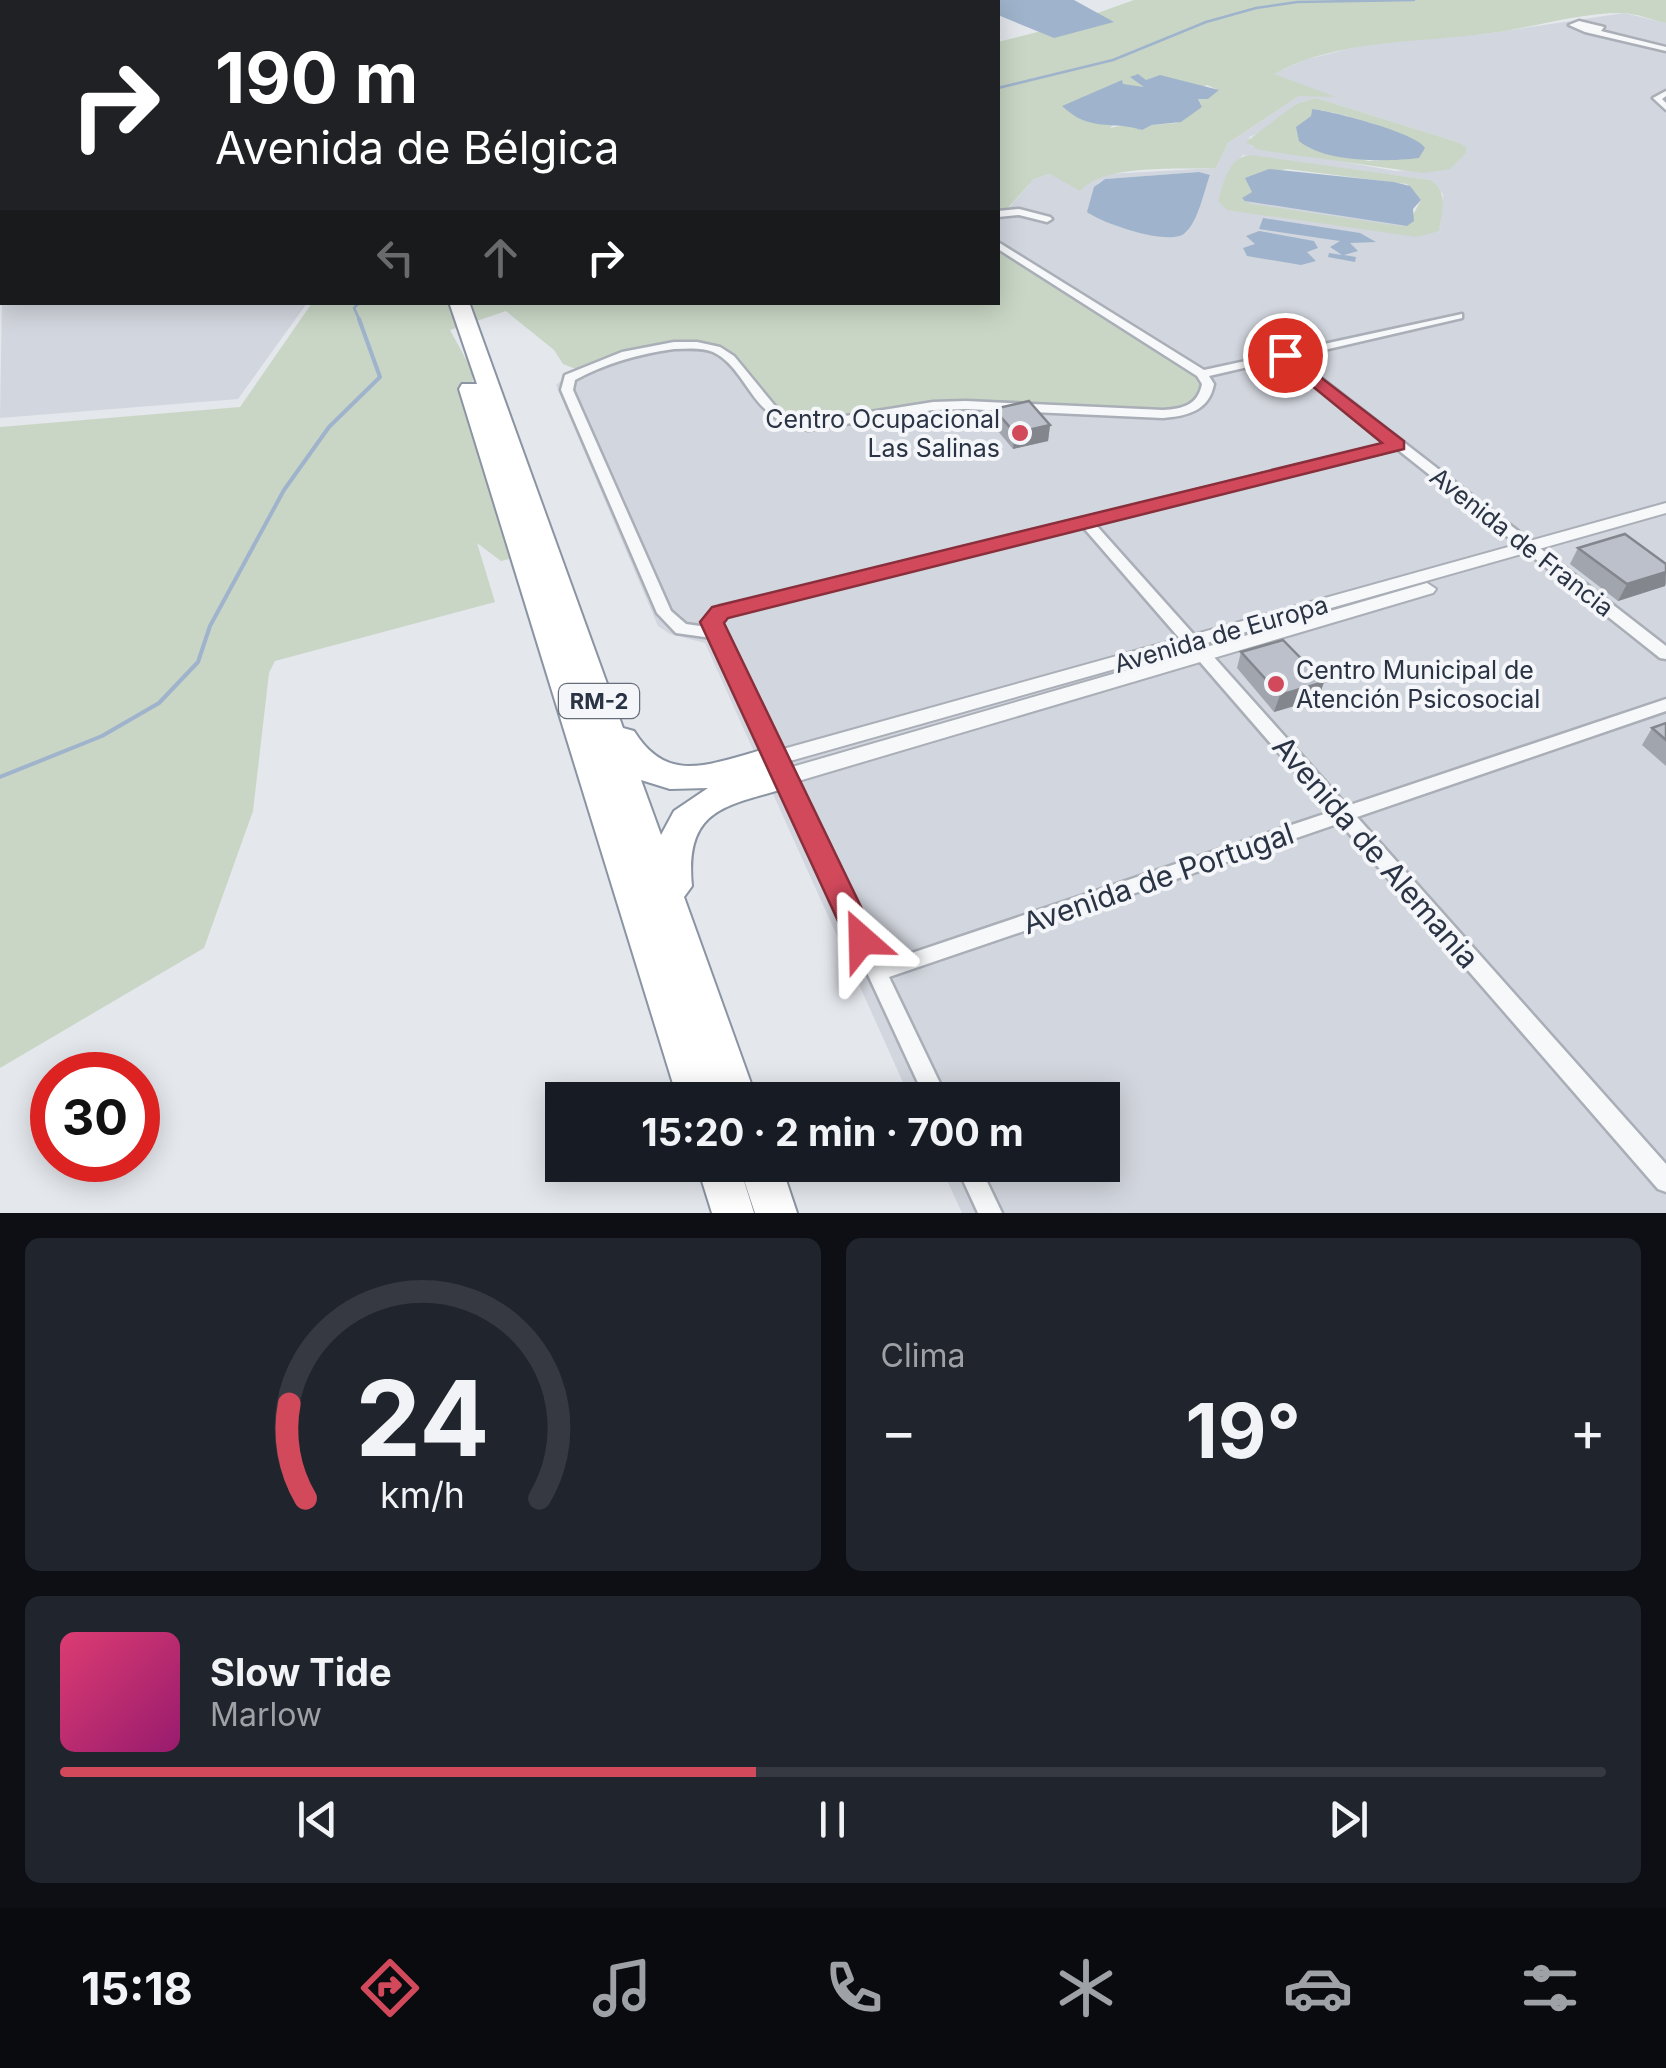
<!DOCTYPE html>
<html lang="es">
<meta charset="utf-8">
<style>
body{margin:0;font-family:Inter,sans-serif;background:#20242c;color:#f1f3f6;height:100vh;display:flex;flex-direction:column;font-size:38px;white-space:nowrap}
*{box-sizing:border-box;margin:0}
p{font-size:32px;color:#9ea1a6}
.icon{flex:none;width:55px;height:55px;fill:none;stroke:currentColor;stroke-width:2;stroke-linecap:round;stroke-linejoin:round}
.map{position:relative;height:1213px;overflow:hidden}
.drawer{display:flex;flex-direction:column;gap:25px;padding:25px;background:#0d0f14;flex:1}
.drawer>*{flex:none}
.banner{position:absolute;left:0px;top:0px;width:1000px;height:305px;box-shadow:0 5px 25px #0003;background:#202124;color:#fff;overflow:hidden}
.speed{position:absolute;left:30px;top:1052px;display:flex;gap:20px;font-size:50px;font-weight:700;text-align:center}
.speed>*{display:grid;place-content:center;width:130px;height:130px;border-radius:50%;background:#171b24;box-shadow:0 5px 25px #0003;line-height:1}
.speed .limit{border:15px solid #d22;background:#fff;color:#111}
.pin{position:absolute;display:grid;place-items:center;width:85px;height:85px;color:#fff;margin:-42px;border:5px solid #fff;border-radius:50%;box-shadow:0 2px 10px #0007}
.me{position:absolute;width:110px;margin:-55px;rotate:335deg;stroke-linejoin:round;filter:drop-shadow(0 0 8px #0008)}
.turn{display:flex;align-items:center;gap:35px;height:210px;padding:0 50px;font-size:45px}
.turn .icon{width:130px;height:130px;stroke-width:2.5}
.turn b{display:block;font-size:70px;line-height:85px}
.lanes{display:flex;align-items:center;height:95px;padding:0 50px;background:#0003;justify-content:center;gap:50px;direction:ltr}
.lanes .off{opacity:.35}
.big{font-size:75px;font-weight:700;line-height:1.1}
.drawer .tile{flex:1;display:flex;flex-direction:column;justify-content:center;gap:15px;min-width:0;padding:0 35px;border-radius:15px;background:#20242c}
.drawer .dial{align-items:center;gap:0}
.dial svg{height:260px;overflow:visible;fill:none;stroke:#363941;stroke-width:7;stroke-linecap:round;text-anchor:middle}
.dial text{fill:#f1f3f6;stroke:none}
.song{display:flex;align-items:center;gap:30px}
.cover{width:120px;height:120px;border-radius:15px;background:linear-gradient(135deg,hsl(340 70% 55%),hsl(320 70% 35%))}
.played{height:10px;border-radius:5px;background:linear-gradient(90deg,#d1495b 45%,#363941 45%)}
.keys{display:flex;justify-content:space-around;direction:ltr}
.heat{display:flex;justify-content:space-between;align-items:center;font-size:55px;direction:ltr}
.drawer .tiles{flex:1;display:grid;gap:25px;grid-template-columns:1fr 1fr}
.tile:last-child{grid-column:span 2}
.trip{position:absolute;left:545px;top:1082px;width:575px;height:100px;border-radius:0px;background:#171b24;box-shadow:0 5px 25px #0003;font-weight:700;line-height:100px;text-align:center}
.tab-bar{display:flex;height:160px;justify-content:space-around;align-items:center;background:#090b0e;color:#9ea1a6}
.tab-bar .icon{width:70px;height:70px}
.tab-bar .on{color:#d1495b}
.tab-bar b{font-size:45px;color:#f1f3f6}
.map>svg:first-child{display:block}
</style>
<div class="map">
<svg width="1666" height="1213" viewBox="0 0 1666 1213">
<rect width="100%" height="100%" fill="#e4e7ec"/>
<g fill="#d2d6de" fill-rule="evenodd">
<path d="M 1624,13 L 1666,23 L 1666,1213 L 962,1213 L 940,1165 L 1102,1165 L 1102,1100 L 911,1100 L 705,643 L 670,634 L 658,626 L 556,385 L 576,369 L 591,363 L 665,343 L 688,341 L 714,345 L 734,354 L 772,407 L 954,401 L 1146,411 L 1201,386 L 1200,381 L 998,251 L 998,211 L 1007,210 L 1034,179 L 1051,174 L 1087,183 L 1108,174 L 1216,168 L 1228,143 L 1299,96 L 1329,96 L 1273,74 L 1305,60 L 1370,43 L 1485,34 ZM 1316,98 L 1457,142 L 1457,158 L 1452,166 L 1396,171 L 1251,146 L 1249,137 L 1260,133 L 1296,104 ZM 1243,155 L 1430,180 L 1443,194 L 1440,228 L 1232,168 ZM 1199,172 L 1210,176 L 1187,232 L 1177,237 L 1117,226 L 1089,214 L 1098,183 L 1105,179 Z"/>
<polygon points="2,301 2,302 307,303 238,399 0,418"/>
</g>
<g fill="#c9d6c5" fill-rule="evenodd">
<path d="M 1134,0 L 1666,0 L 1666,23 C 1652,20 1636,13 1621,13 C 1575,13 1530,29 1484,34 C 1413,43 1339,39 1274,74 L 1336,97 L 1299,96 L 1228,143 L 1216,168 C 1180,170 1104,163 1080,191 L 1050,174 L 1034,179 L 1006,210 L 998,211 L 998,42 L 1061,26 ZM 1207,85 L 1218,90 L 1208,99 L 1198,99 L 1202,107 L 1176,123 L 1152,125 L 1142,130 L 1125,125 L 1110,128 C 1124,115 1138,100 1159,99 C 1171,98 1178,105 1191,101 L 1187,93 Z"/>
<path d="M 1316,98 L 1457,142 L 1466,147 L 1466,153 L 1450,169 L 1423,173 L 1259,150 L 1246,142 L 1296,104 ZM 1312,109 C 1327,110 1378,123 1389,131 C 1400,138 1409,150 1419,158 L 1369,161 L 1309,148 L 1297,127 L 1311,116 Z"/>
<path d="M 1250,155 L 1430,180 C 1449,191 1442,213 1439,231 L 1417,237 L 1227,210 L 1218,201 C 1224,182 1228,158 1250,155 ZM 1287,169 L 1407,184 L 1421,200 L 1407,226 L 1400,226 L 1251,204 L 1242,198 L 1252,192 L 1246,178 Z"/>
<polygon points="998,251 1197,376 1201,386 1193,402 1164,411 954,401 820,423 793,419 772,407 734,354 705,342 674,341 576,369 563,364 554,350 506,311 450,330 473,372 472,401 522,556 501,561 477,543 495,602 275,661 269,673 253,811 204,948 0,1068 0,427 240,407 312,303 998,302"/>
</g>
<g fill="#9fb4cc">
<polygon points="965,0 1074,0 1114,22 1054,38 998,15 998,2"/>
<path d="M 1138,74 L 1146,80 L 1160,75 L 1219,90 L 1208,99 L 1198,99 L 1202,107 L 1181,122 L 1152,125 L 1142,130 C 1112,120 1090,133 1062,106 L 1122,80 L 1123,84 L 1144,87 L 1130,77 Z"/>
<path d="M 1312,109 C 1332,111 1417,133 1425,148 L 1419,158 C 1386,162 1325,163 1299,141 L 1296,127 L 1311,116 Z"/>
<polygon points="1269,169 1394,182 1410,186 1421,200 1413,209 1414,221 1407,226 1245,201 1242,198 1252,192 1245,178"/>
<path d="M 1199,172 L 1210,175 C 1204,191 1198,222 1185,233 C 1170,247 1101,223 1087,212 L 1094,187 L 1105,179 Z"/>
<polygon points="1263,218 1360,233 1376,242 1350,243 1358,251 1344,255 1356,257 1355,262 1328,257 1329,253 1342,255 1330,247 1340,241 1259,229"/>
<polygon points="1259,231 1314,241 1318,248 1307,252 1316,261 1301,265 1247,256 1243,248 1255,244 1246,236"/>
</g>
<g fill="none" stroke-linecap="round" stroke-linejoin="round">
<g stroke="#9fb4cc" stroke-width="2.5">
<polyline points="998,88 1113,60 1206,22 1256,8 1297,2 1414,0"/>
<polyline points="360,321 354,308 360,302"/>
</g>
<polyline stroke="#9fb4cc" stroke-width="4" points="0,777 102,736 159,703 198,662 210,626 284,490 329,427 380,377 359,319"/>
<defs>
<g id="minor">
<rect x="90" y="0" width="6" height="2"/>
<polygon points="1579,21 1604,27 1601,31 1666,47 1666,51 1585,32 1569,25"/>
<polygon points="1666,91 1666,96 1662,99 1666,103 1666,110 1653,98"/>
<polygon points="1019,209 1050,217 1052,219 1047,222 1019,215 998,217 998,211"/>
<path d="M 998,242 L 1204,370 L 1462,314 L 1462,318 L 1294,357 L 1666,646 L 1666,659 L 1660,658 L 1397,449 L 1095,524 L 1347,806 L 1666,699 L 1666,711 L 1357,817 L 1666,1164 L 1666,1192 L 1658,1189 L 1340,823 L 889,977 L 948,1100 L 926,1100 L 712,638 L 676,633 L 657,613 L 561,390 L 565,375 L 622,352 L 674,342 L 697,342 L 720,347 L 734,356 L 775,406 L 785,414 L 808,422 L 933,402 L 966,401 L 1163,410 C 1183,409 1198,405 1202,384 L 1197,376 L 998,249 ZM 674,349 C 687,349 701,347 713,352 C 737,363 747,393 766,410 C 778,422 792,426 808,430 L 933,410 L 966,409 L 1163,418 C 1187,416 1209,411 1214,384 L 1209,376 L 1283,359 L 1389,443 L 720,607 C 713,609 708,616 704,622 L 707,627 L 686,624 L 671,611 L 573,390 L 575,380 C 606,363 639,354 674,349 ZM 1083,527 L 1330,812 L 882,963 L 720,622 L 725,616 Z"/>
<polygon points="956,1165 979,1165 1002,1213 978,1213"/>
</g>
<g id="tertiary">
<polygon points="1666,503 1666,513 776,765 769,763 766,758 769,753 776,751"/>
<polygon points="1427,583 1436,589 1433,593 785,785 778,782 775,777 778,772 785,769"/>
</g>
<polygon id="primary" points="224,0 234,0 235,2 225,2"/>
<g id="motorway">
<polygon points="2,140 2,150 0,151 0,141"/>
<path d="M 449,302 L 469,302 L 623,728 L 634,731 C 664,779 699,768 748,754 C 762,750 773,745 787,750 L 792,758 L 787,766 L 796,769 L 801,777 L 796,785 C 732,806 684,803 692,886 L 684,897 L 757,1100 L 678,1100 L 459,389 L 462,384 L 477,384 ZM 641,780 L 670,789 L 708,788 L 674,811 L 661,835 Z"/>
<polygon points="697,1165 739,1165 754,1213 712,1213"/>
<polygon points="739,1165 781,1165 797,1213 755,1213"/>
</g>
</defs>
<use href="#minor" stroke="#a9aeb7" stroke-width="5"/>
<use href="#tertiary" stroke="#a9aeb7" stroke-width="4"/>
<use href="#primary" stroke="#a3abb8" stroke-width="6"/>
<use href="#motorway" stroke="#8b94a3" stroke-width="4"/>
<use href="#minor" fill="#f7f8fa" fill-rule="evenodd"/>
<use href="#tertiary" fill="#f7f8fa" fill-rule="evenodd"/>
<use href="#primary" fill="#fff" fill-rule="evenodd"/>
<use href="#motorway" fill="#fff" fill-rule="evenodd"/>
</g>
<g fill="#a1a5ae">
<polygon points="994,409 1050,425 1048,441 1013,449 992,424"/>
<polygon points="1578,548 1666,564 1666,584 1665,586 1618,601 1570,564"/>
<polygon points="1241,652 1324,682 1318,699 1274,712 1237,668"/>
<polygon points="1666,723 1666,766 1642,745 1652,728"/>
</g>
<g fill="#83868d">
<polygon points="1050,425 1048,441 1013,449 1015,433"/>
<polygon points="1666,572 1665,586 1618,601 1627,584"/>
<polygon points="1324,682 1318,699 1274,712 1280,695"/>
</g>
<g fill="#bbc0ca" stroke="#83868d" stroke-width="2.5">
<polygon points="1029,401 1050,425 1015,433 994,409"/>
<polygon points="1625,534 1666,564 1666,572 1627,584 1578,548"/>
<polygon points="1283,640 1324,682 1280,695 1241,652"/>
<polygon points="1666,723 1666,740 1652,728"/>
</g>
<polygon fill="#d1495b" stroke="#882f3b" stroke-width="2.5" points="1285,350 1404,441 1404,449 728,618 724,623 877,940 872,949 862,953 851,949 700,622 712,607 720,605 1382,443 1279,359 1276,355"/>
<g fill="#d1495b" stroke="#f4f6f9" stroke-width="4">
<circle cx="1020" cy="433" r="10"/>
<circle cx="1276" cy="684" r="10"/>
</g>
<g text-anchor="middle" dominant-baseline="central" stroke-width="8" stroke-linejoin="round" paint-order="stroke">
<rect fill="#f4f6f9" stroke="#676e7b" stroke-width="2.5" x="559" y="684" width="80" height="34" rx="8"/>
<g font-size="22" font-weight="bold" fill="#2b3445">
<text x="599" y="701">RM-2</text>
</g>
<g font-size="25" fill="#2b3445" stroke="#f4f6f9" text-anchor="end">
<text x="1000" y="419">Centro Ocupacional<tspan x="1000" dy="29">Las Salinas</tspan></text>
<text x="1296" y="670" text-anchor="start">Centro Municipal de<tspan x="1296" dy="29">Atención Psicosocial</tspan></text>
</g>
<g font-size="25" fill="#2b3445" stroke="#f4f6f9">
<text transform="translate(1522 542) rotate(38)">Avenida de Francia</text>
<text transform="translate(1221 634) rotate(-16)">Avenida de Europa</text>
</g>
<g font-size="30" fill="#2b3445" stroke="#f4f6f9">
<text transform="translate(1376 852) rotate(49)">Avenida de Alemania</text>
<text transform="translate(1158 878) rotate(-19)">Avenida de Portugal</text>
</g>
</g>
</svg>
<div class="speed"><div class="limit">30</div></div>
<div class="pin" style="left:1285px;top:355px;background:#d93025"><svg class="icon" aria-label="arrive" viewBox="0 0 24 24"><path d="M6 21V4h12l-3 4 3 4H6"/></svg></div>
<svg class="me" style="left:862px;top:940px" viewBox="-20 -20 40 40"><path d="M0-17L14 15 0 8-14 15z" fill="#d1495b" stroke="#fff" stroke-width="4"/></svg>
<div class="trip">15:20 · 2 min · 700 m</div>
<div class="banner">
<div class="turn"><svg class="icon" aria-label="right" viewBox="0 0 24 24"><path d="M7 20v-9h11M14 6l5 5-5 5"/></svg><div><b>190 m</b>Avenida de Bélgica</div></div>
<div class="lanes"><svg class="icon off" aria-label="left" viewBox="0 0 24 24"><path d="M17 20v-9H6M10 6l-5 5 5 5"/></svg><svg class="icon off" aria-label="ahead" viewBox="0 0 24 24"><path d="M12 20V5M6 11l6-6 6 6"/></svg><svg class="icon" aria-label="right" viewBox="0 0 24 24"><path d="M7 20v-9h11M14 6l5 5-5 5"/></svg></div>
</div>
</div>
<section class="drawer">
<div class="tiles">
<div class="tile dial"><svg viewBox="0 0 100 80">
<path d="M14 69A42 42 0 1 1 86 69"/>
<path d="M14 69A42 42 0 0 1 9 40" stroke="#d1495b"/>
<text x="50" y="56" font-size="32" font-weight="700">24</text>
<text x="50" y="72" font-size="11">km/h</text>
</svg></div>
<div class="tile"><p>Clima</p>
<div class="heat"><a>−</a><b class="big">19°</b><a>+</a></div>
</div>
<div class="tile">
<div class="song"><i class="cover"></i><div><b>Slow Tide</b><p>Marlow</p></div></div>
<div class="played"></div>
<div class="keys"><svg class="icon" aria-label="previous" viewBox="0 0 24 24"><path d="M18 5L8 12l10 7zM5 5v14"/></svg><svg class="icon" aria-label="pause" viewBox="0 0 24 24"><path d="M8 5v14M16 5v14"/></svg><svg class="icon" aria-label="next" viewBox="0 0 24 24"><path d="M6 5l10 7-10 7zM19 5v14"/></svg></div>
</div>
</div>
</section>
<nav class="tab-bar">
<b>15:18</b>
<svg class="icon on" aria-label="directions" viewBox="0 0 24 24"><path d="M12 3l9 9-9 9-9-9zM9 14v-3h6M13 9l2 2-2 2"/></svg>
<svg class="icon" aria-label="music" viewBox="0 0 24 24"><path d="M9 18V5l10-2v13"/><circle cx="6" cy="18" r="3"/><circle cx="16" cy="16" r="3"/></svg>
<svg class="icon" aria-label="phone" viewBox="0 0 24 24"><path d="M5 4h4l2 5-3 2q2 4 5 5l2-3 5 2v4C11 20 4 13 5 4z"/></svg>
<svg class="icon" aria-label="climate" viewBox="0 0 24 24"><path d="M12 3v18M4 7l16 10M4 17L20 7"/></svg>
<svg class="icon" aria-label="car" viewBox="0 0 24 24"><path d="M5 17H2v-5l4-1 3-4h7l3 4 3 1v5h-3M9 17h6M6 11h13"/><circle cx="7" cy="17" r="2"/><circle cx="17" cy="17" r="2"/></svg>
<svg class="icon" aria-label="filters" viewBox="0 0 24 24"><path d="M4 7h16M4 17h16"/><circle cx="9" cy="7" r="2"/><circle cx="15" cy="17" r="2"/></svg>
</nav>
